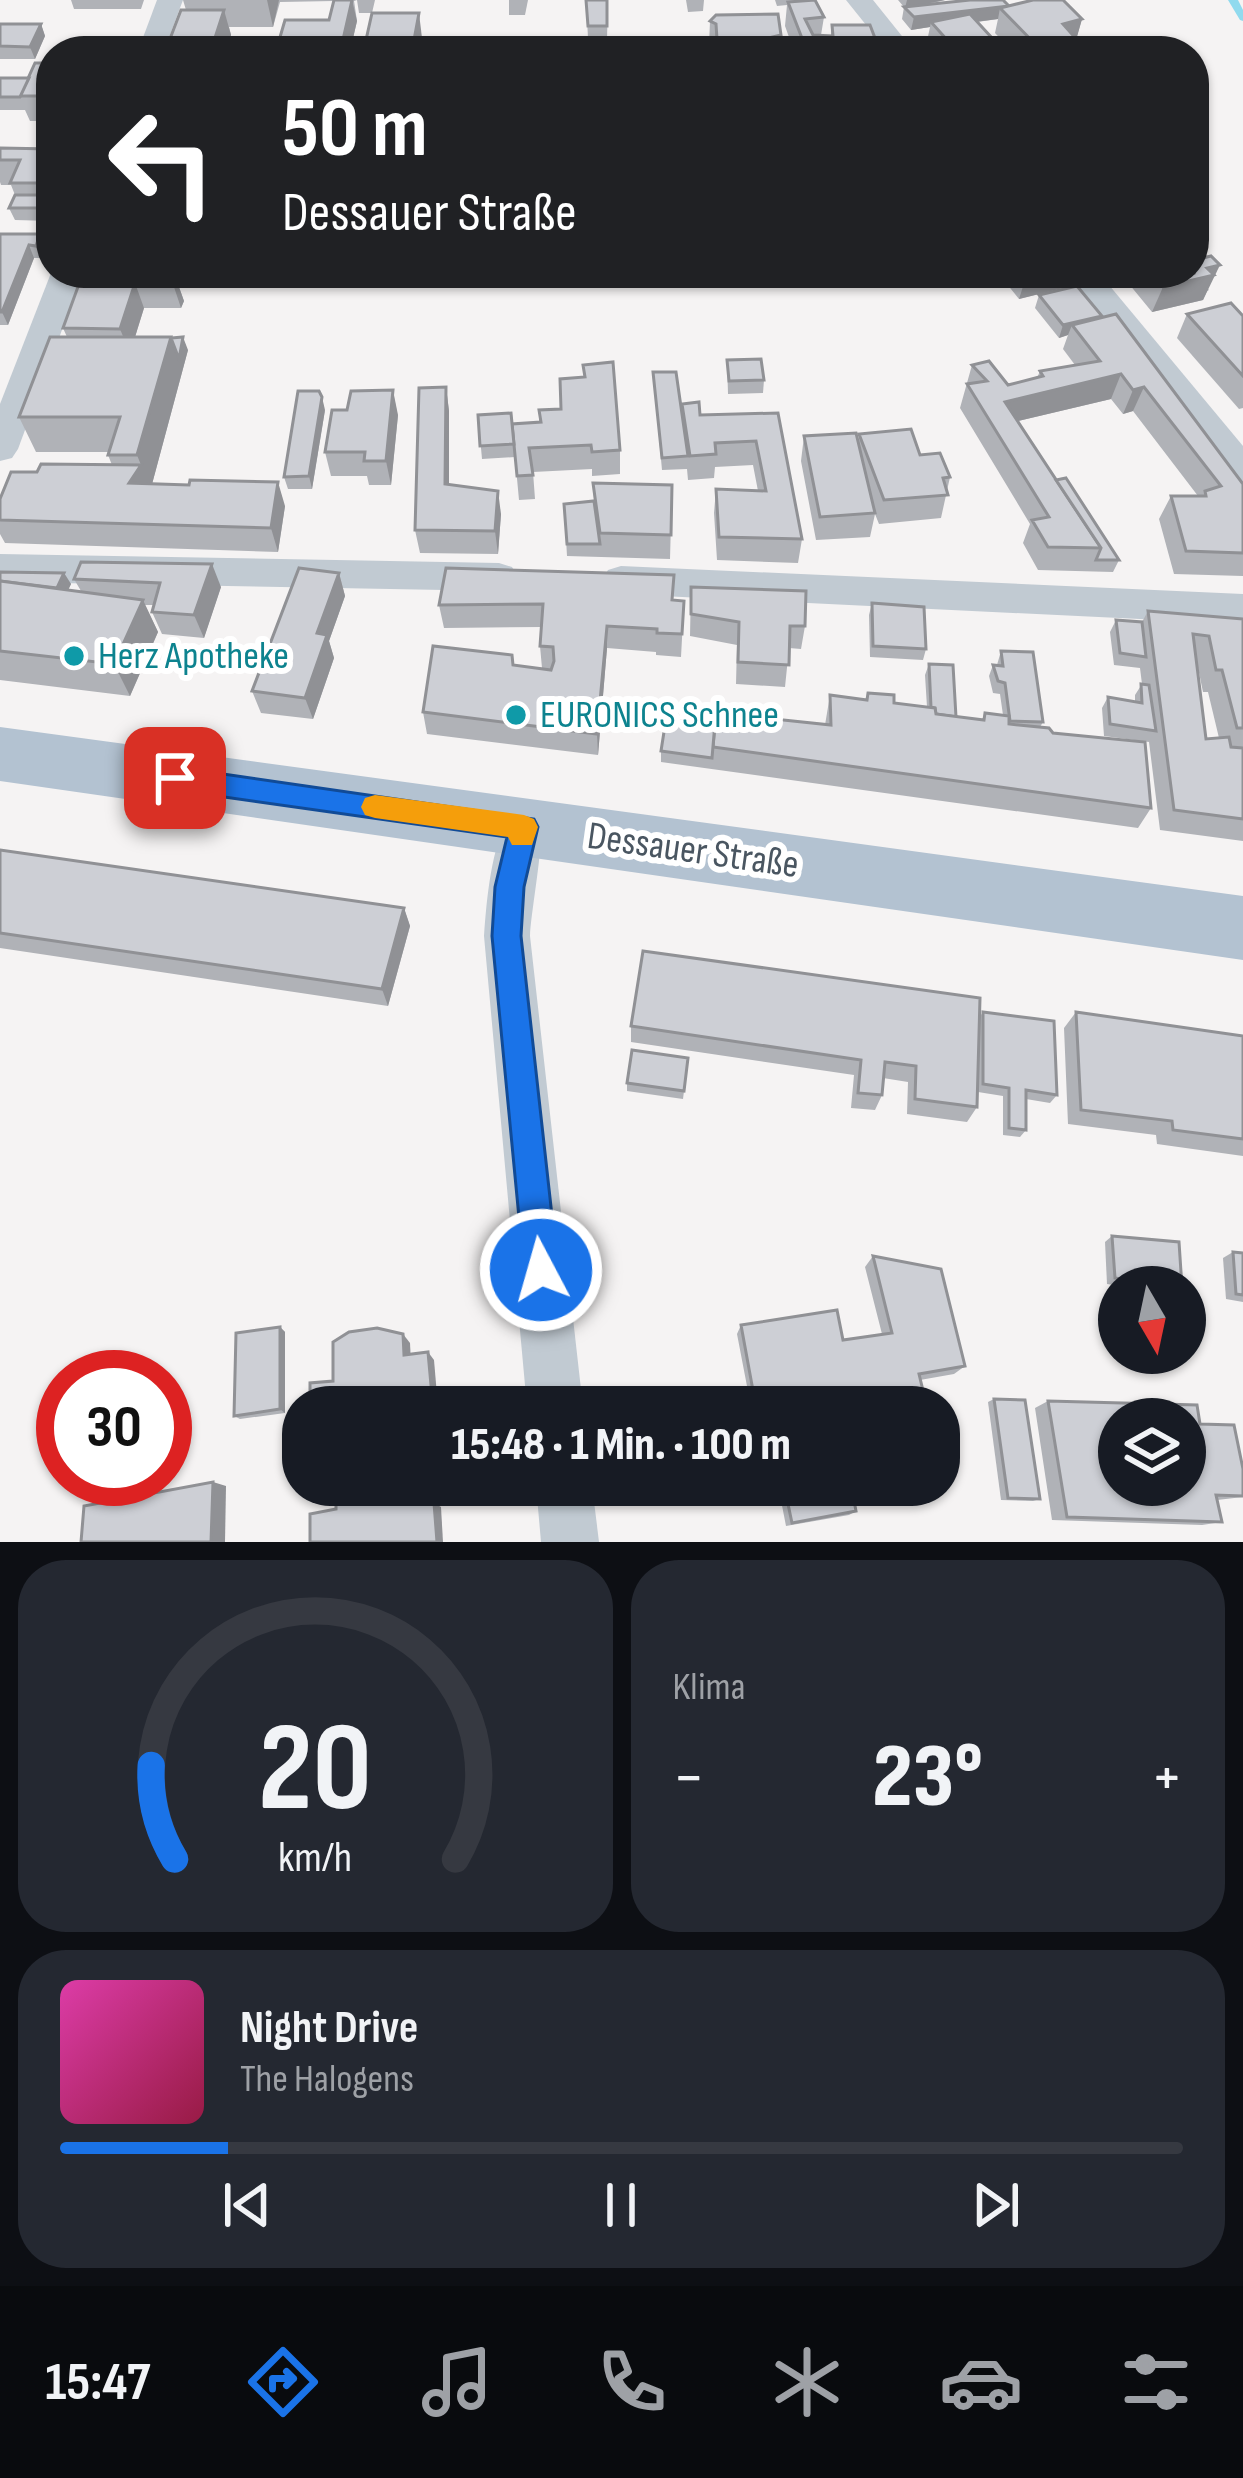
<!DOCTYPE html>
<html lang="de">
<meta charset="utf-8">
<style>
body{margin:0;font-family:"Sofia Sans Condensed",sans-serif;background:#242831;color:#f1f3f6;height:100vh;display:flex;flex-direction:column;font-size:45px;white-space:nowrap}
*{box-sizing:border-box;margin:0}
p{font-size:39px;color:#9ea1a6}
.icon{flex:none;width:66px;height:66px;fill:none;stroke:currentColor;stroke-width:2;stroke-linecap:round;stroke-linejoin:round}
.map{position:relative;height:1542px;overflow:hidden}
.panel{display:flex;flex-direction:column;gap:18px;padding:18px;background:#0d0f14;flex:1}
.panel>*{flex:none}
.top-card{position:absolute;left:36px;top:36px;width:1173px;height:252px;border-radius:48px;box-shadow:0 3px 9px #0004;background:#202124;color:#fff;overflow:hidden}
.needle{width:78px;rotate:171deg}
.buttons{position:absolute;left:1098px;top:1266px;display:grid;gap:24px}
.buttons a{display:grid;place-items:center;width:108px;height:108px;border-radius:50%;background:#171b24;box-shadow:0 3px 9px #0004;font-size:60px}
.speed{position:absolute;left:36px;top:1350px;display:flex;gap:24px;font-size:60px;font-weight:700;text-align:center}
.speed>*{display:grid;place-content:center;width:156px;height:156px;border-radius:50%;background:#171b24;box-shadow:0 3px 9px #0004;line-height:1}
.speed .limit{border:18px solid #d22;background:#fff;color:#111}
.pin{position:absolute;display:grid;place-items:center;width:102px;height:102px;color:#fff;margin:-51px;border-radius:24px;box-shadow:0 6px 18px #0006}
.me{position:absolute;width:132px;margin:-66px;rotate:354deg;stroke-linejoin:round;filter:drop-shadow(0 0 9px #0008)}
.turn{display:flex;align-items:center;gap:42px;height:252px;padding:0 48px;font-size:54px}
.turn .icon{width:156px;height:156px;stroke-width:2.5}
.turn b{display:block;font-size:84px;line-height:102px}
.big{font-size:90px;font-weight:800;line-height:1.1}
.panel .card{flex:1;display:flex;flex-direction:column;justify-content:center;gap:18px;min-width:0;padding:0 42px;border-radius:48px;background:#242831}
.panel .dial{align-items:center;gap:0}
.dial svg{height:312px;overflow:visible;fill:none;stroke:#363941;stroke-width:7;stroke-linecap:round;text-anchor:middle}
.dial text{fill:#f1f3f6;stroke:none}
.song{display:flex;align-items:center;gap:36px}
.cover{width:144px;height:144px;border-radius:18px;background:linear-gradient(135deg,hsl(320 70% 55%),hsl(340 70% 35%))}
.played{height:12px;border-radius:6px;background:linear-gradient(90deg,#1a73e8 15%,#363941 15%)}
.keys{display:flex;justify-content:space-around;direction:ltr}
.heat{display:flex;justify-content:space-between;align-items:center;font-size:66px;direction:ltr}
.panel .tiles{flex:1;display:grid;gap:18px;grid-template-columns:1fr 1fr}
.card:last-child{grid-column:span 2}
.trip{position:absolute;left:282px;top:1386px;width:678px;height:120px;border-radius:48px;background:#171b24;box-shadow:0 3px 9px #0004;font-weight:800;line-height:120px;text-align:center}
.dock{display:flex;height:192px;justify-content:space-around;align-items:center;background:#090b0e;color:#9ea1a6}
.dock .icon{width:84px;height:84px}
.dock .selected{color:#1a73e8}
.dock b{font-size:54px;color:#f1f3f6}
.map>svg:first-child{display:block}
</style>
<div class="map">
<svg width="1243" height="1542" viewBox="0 0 1243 1542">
<rect width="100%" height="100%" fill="#f5f3f3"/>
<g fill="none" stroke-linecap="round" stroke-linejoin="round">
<polygon fill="#90daee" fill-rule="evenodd" points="1228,0 1238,0 1243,10 1243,21 1240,20"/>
<g fill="#c1cad2" fill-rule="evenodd">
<polygon points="157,0 183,0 164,51 138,51"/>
<polygon points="846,0 873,0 914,51 887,51"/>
<polygon points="51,273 83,273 18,449 12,458 0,461 0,404"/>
<polygon points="1066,273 1099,273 1243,446 1243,483 1230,479"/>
<polygon points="0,554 499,563 512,567 518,577 512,587 499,591 0,582"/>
<polygon points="621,566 1243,594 1243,624 621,594 608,590 602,580 608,570"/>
<path d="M 524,808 L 539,814 C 547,830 531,909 530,936 L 583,1407 L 527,1407 L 484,936 C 487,895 491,851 509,814 Z"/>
<polygon points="536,1485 592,1485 599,1542 541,1542"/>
</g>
<polygon fill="#b3c2d1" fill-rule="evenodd" points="0,727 1243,896 1243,960 0,781"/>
</g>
<g fill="#b0b2b7" fill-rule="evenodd">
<polygon points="71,0 144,0 141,9 74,9"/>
<polygon points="183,0 375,0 372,13 422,38 420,51 368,51 366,40 372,13 359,13 357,0 354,1 357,21 350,51 280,51 278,44 329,20 334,1 280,2 273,27 229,27 231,35 225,51 171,51 168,44 186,10"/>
<polygon points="509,0 528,0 525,15 509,15"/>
<polygon points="586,0 608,0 607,39 588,38"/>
<polygon points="686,0 704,0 703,11 688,12"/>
<polygon points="775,0 815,0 824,17 821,35 831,36 832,25 878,46 877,51 794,51 785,26 787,5 777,6"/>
<polygon points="898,0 945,0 929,4 1008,6 1082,19 1076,39 1087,51 1012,51 995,33 998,19 977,22 1004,51 930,51 926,46 930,27 911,30 902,19 904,7"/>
<polygon points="710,21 779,51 715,51 715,48 709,45"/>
<polygon points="0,24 41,24 45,36 35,59 0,59"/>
<polygon points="51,63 51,121 30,121 25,110 0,110 0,78 29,78"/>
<polygon points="0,148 51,149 51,221 15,220 9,208 15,195 11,185 1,185 0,182"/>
<polygon points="0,234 45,247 41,258 34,258 8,325 0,325"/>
<polygon points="83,273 166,273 165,276 175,276 184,301 181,308 144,308 135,337 188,350 152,484 285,506 278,552 5,543 0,534 0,499 37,472 112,465 108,455 109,452 36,452 19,417 67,337 63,328"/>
<polygon points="365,273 428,273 428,281 367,282"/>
<polygon points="998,273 1072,273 1067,287 1019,299"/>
<polygon points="1120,273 1194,273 1209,290 1207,291 1203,300 1152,312"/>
<polygon points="1039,295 1102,318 1243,484 1243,576 1174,574 1159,519 1171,496 1198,496 1133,411 1123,414 1111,399 1018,421 1056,480 1119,560 1113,572 1038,570 1023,543 1030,524 960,408 972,365 1008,385 1037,378 1040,371 1075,365 1063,349 1068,335 1059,338 1035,308"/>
<polygon points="1187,314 1243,316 1243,408 1239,409 1177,338"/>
<polygon points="727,360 764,380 763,393 728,394"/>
<polygon points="583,365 620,450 620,474 592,476 592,469 533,472 535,499 519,500 515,457 482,459 478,415 512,424 539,422 539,410 561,409 584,378"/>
<polygon points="653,372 682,415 682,404 700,415 778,413 802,539 798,563 717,560 714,513 716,489 758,491 753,465 715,467 714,478 688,480 687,469 662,470"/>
<polygon points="446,387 449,411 449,484 501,514 498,554 420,553 415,530"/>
<polygon points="325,410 312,489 288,489 284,477"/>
<polygon points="398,415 391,485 369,485 367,476 331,476 325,452"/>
<polygon points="859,434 920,455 950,477 941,518 879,524 875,514 870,537 816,540 801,461 804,436 858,441"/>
<polygon points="593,483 672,485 670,559 567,556 564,504 594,501"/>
<polygon points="0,572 64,573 71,584 68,590 81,591 74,579 221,587 204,638 162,634 152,612 154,605 145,605 158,632 130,696 0,680"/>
<polygon points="339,573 345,596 329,641 334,658 313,719 261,713 252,691"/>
<polygon points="691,587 805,626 801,649 789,648 785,687 736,684 737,645 690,636"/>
<polygon points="673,600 684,601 681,657 656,655 656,652 607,648 598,755 427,734 423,712 513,665 542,668 540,646 542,627 444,628 439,605"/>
<polygon points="872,603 926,649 923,660 870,657 869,615"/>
<path d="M 1148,611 L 1243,619 L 1243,841 L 1160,830 L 1149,742 L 1104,736 L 1102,708 L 1108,697 L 1135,702 L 1135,695 L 1142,684 L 1140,668 L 1114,665 L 1110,632 L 1116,620 L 1142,622 ZM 1196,658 L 1203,692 L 1208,692 L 1219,738 L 1206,739 Z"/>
<polygon points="1001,651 1043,722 1040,727 1053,733 1151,808 1138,828 661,762 661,751 715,723 825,725 830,695 927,707 925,675 929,664 956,717 982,720 985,713 1003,715 1000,694 993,693 989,676 993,665 997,665"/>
<polygon points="0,850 404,908 410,926 388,1006 0,948"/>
<polygon points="983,1012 1057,1095 1050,1103 1026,1099 1026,1130 1020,1137 1003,1135 1003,1096 978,1092 977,1107 967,1122 907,1114 908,1082 883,1078 882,1095 875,1110 851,1108 854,1075 631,1042 631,1026 979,1018"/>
<polygon points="1076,1012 1243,1036 1243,1156 1157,1144 1156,1135 1068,1124 1064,1028"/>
<polygon points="688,1058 683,1099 627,1091 627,1083"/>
<polygon points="1112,1236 1182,1287 1127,1287 1107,1284 1105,1242"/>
<polygon points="1233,1252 1243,1253 1243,1302 1226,1299 1223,1258"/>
<polygon points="873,1256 965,1366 954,1374 920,1380 927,1407 751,1407 737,1334 741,1325 843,1340 882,1334 865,1267"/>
<polygon points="280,1327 285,1332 285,1413 240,1419 234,1416"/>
<polygon points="994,1399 1040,1499 1033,1501 1001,1500 988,1402"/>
<polygon points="1048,1401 1200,1424 1243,1469 1243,1497 1217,1500 1222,1522 1202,1525 1052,1520 1035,1408"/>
<polygon points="765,1485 851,1485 856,1511 849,1515 786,1526 778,1485 766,1487"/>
</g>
<g fill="#909195">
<polygon points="267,0 279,0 273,27"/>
<polygon points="352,0 357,21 350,51 343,51 342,44"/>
<polygon points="907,0 945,0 905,8"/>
<polygon points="1009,6 1000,8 998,19 936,27 931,22 930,27 911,30 914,17"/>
<polygon points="224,10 231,35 225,51 215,51 213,44"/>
<polygon points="419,13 422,38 420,51 416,51 414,40"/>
<polygon points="1082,19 1075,44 1063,24"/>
<polygon points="41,24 45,36 35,59 30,47"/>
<polygon points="781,35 779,51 755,51 756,41"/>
<polygon points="40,234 45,247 41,258 36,246"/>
<polygon points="29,245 34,258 8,325 2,312"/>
<polygon points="1220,265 1203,300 1152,312 1163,287 1207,268"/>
<polygon points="1072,273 1067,287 1019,299 1027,274"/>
<polygon points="175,276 184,301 181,308 173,284"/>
<polygon points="135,283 144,308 130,353 120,329"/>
<polygon points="1102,316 1072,325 1068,335 1059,338 1063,325"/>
<polygon points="171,337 183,337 188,350 151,488 129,483 141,465 137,455"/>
<polygon points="1121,374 1111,399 997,426 1005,402"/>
<polygon points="446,387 449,411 449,508 445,484"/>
<polygon points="1144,387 1133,411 1123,414 1133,390"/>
<polygon points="393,390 398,415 391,485 386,461"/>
<polygon points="322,397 325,410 312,489 309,476"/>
<polygon points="278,482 285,506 278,552 271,528"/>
<polygon points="498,491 501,514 498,554 495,531"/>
<polygon points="212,564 221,587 204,638 194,615"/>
<polygon points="64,573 71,584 59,609 53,597"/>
<polygon points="339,573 345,596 329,641 334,658 313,719 305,698 317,633"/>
<polygon points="143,600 158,632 130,696 114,664"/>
<polygon points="607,626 607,648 598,755 597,734"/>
<polygon points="404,908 410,926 388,1006 382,989"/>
<polygon points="280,1327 285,1332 285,1413 280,1409"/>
<polygon points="403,1334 410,1343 411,1363 404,1355"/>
<polygon points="428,1352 434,1360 438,1407 433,1407"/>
<polygon points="213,1482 226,1486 225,1542 211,1542"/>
<polygon points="439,1485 445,1485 446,1506 440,1502"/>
<polygon points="434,1503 441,1507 443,1542 437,1542"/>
</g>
<g fill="#cdcfd5" stroke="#909195" stroke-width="3" fill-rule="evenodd">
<polygon points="334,0 352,0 342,44 278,44 285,20 329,20"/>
<polygon points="586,0 607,0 607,26 588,26"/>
<polygon points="815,0 824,17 805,19 813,35 833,36 832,25 870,25 878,46 805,46 788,2"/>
<polygon points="970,0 1003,0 1009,6 914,17 904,7"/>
<polygon points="1033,0 1063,0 1082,19 1063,24 1087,51 1042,51 1000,8"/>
<polygon points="181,10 224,10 213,44 168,44"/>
<polygon points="372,13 419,13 414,40 366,40"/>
<polygon points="778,14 781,35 756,41 717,39 716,24 710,21 716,15"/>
<polygon points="970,14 1004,51 957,51 931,22"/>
<polygon points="0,24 41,24 30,47 0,46"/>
<polygon points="35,63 51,63 51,96 20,96"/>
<polygon points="0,78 29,78 20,97 0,97"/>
<polygon points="0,148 51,149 51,183 10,183 20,160 0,160"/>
<polygon points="15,195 51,195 51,208 9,208"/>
<polygon points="0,234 40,234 36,246 29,245 2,312 0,312"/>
<polygon points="1194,253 1199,259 1211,256 1220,265 1207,268 1214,275 1163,287 1151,273 1194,273"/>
<polygon points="83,273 139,273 138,276 175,276 173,284 135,283 120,329 63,328"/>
<polygon points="1077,286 1102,316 1063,325 1039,295"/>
<polygon points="1231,303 1243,316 1243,376 1187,314"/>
<polygon points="1116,314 1243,484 1243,553 1186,551 1171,496 1206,496 1205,491 1221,486 1144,387 1133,390 1121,374 1005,402 1101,548 1048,547 1032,520 1049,517 967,384 987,381 972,365 989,361 1008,385 1043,376 1040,371 1100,361 1072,325"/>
<polygon points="50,337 171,337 137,455 108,455 120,417 19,417"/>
<polygon points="183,337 179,359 171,338"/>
<polygon points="761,359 764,380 729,381 727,360"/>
<polygon points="613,362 620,450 592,452 591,445 529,448 533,475 517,476 512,424 541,422 539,410 561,409 560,379 585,377 583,365"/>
<polygon points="653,372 676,372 688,456 662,458"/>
<polygon points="446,387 445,484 498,491 495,531 415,530 419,388"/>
<polygon points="393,390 386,461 364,461 365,452 325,452 332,410 347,410 351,391"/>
<polygon points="298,391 319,391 322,397 309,476 284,477"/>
<polygon points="699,402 700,415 778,413 802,539 719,537 716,489 766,491 756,441 715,443 716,454 690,456 682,404"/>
<polygon points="511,413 514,444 480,446 478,415"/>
<polygon points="911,429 920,455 940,453 950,477 943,478 948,495 884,500 859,434"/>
<polygon points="856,433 875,513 820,517 804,436"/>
<polygon points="41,464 141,465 129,483 189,485 190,480 278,482 271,528 0,520 0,499 11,472 37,472"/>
<polygon points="1066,478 1119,560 1096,560 1101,548 1056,480"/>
<polygon points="593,483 672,485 671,535 600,533"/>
<polygon points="594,501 600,544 567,544 564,504"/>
<polygon points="81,562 212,564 194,615 152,612 160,583 74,579"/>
<polygon points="299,568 339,573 317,633 327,635 305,698 252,691"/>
<polygon points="446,568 674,575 672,600 684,601 682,634 657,633 657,629 607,626 597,734 423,712 433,646 512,655 513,665 551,670 554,661 553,647 540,646 543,604 439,605"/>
<polygon points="0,572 64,573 57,588 0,581"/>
<polygon points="0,581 143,600 114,664 0,651"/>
<polygon points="691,587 806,591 805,626 790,626 789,665 738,662 739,622 691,614"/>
<polygon points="872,603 924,607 926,649 873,646"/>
<polygon points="1148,611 1243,619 1243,728 1237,728 1222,670 1216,670 1209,636 1193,634 1206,739 1229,737 1231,747 1243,748 1243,819 1174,810"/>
<polygon points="1116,620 1142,622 1146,657 1120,653"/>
<polygon points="1001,651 1033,652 1043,722 1010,721 1005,683 998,681 993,665 1003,666"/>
<polygon points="929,664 953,665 956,717 936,714 935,708 931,707"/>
<polygon points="1141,684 1149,685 1156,731 1110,724 1108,697 1142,703"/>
<polygon points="868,693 894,695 894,703 935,708 936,714 984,720 985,713 1009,716 1009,724 1049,728 1053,733 1145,742 1151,808 713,747 716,713 831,725 830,695 867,700"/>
<polygon points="666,719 715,723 712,758 661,751"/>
<polygon points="0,850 404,908 382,989 0,933"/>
<polygon points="643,951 980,998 977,1107 915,1099 916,1066 885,1062 882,1095 858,1093 861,1060 631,1026"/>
<polygon points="983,1012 1054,1021 1057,1095 1026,1090 1026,1130 1009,1128 1009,1088 983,1084"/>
<polygon points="1076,1012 1243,1036 1243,1139 1173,1130 1172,1121 1081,1110"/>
<polygon points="632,1050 688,1058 684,1091 627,1083"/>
<polygon points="1112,1236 1179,1242 1182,1287 1167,1287 1115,1278"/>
<polygon points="1233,1252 1243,1253 1243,1295 1236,1294"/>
<polygon points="873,1256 941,1269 965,1366 919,1374 927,1407 756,1407 741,1325 837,1310 843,1340 892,1333"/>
<polygon points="280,1327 280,1409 234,1416 236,1333"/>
<polygon points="377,1328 403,1334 404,1355 428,1352 433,1407 310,1407 310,1383 333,1381 333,1342 349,1332"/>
<polygon points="994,1399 1025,1400 1040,1499 1008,1498"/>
<path d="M 1048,1401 L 1197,1405 L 1200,1424 L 1234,1425 L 1243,1469 L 1243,1496 L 1216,1495 L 1222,1522 L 1067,1517 ZM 1119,1419 L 1185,1419 L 1185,1485 L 1119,1485 Z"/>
<polygon points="213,1482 211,1542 81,1542 84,1506"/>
<polygon points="336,1485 439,1485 440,1502 434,1503 437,1542 310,1542 310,1514 336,1509"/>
<polygon points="784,1485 851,1485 856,1511 792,1523"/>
</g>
<polygon fill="#1a73e8" stroke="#114b97" stroke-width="3" points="175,767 534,819 538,827 524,887 521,936 558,1270 553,1282 541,1287 529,1282 524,1270 492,936 495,887 507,837 175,790 165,787 161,778 165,770"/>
<polygon fill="#f59e0b" points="375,795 524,815 534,819 538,827 532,845 512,845 508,837 375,818 365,815 361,807 365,798"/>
<g fill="#0f9aa8" stroke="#fff" stroke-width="4.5">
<circle cx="74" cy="656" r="12"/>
<circle cx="516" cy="715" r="12"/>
</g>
<g text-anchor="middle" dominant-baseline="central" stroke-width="12" stroke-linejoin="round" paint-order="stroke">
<g font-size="39" fill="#0d838f" stroke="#fff" text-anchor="start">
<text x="98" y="656">Herz Apotheke</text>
<text x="540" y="715">EURONICS Schnee</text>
</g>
<g font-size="39" fill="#4a5661" stroke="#fff">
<text transform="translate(693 851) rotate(8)">Dessauer Straße</text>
</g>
</g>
</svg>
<div class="buttons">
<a><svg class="needle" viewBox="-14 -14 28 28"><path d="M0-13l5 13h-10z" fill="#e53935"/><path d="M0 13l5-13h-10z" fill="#9ea1a6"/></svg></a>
<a><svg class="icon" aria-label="layers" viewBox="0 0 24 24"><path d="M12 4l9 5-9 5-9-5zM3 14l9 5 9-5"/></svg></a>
</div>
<div class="speed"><div class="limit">30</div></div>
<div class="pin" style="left:175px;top:778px;background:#d93025"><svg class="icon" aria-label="arrive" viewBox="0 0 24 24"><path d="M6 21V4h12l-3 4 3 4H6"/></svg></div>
<svg class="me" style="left:541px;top:1270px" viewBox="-20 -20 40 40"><circle r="17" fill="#1a73e8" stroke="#fff" stroke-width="3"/><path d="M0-11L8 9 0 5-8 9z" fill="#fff"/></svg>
<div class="trip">15:48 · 1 Min. · 100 m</div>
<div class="top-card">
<div class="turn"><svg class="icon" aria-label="left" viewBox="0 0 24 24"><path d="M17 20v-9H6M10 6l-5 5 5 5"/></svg><div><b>50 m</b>Dessauer Straße</div></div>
</div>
</div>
<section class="panel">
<div class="tiles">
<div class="card dial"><svg viewBox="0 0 100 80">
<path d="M14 69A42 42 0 1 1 86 69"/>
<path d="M14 69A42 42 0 0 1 8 45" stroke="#1a73e8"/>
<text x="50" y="56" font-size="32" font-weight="700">20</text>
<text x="50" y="72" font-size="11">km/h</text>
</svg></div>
<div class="card"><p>Klima</p>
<div class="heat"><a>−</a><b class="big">23°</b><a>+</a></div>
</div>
<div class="card">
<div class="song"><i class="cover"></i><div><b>Night Drive</b><p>The Halogens</p></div></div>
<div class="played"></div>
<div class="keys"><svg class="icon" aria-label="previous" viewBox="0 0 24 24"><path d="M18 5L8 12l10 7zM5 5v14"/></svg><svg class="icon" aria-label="pause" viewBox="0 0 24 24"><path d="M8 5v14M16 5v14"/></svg><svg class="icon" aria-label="next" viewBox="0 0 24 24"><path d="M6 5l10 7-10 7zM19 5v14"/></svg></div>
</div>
</div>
</section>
<nav class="dock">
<b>15:47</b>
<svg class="icon selected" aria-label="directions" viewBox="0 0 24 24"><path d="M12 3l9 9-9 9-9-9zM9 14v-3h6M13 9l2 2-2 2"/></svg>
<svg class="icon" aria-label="music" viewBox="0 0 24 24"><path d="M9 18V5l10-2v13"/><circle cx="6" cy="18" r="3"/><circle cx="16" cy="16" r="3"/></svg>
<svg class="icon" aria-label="phone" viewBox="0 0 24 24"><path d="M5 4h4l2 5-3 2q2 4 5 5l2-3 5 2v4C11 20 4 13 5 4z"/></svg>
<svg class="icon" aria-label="climate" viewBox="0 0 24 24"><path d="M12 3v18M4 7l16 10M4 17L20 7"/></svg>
<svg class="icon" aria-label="car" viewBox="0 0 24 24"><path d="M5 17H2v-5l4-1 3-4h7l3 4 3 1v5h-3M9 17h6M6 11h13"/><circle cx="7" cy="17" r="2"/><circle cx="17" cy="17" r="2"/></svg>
<svg class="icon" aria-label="filters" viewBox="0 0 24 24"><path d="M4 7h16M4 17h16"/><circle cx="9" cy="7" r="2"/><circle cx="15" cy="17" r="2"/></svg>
</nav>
